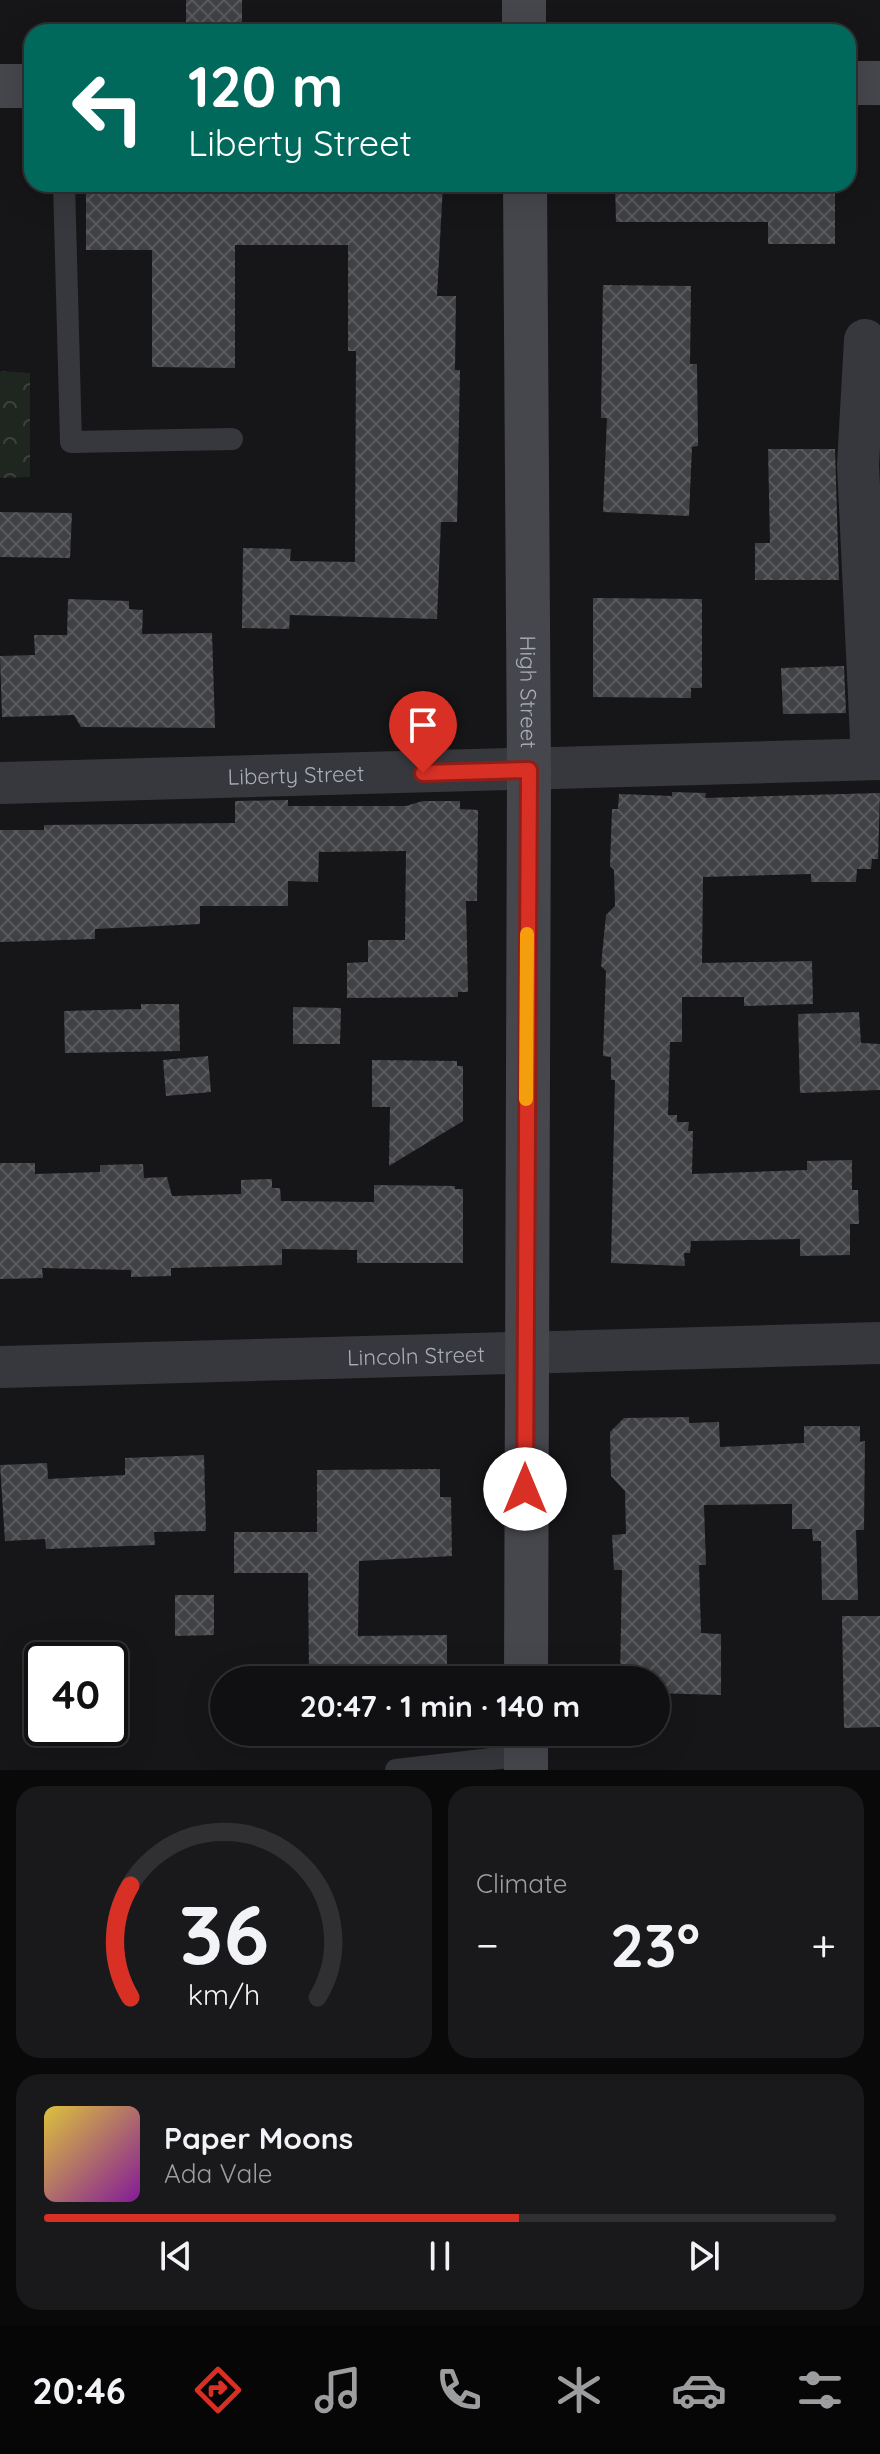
<!DOCTYPE html>
<meta charset="utf-8">
<style>
body{margin:0;font-family:Quicksand,sans-serif;background:#19191b;color:#f1f3f6;height:100vh;display:flex;flex-direction:column;font-size:30px;white-space:nowrap}
*{box-sizing:border-box;margin:0}
p{font-size:26px;color:#9c9d9f}
.icon{flex:none;width:44px;height:44px;fill:none;stroke:currentColor;stroke-width:2;stroke-linecap:round;stroke-linejoin:round}
.map{position:relative;height:1770px;overflow:hidden}
.details{display:flex;flex-direction:column;gap:16px;padding:16px;background:#09090a;flex:1}
.details>*{flex:none}
.top-card{position:absolute;left:24px;top:24px;width:832px;height:168px;border-radius:24px;box-shadow:0 8px 32px #0002,0 0 0 2px #303032;background:#00695c;color:#fff;overflow:hidden}
.speed{position:absolute;left:24px;top:1642px;display:flex;gap:16px;font-size:40px;font-weight:700;text-align:center}
.speed>*{display:grid;place-content:center;width:104px;height:104px;border-radius:50%;background:#101012;box-shadow:0 8px 32px #0002,0 0 0 2px #303032;line-height:1}
.speed .limit{border:4px solid #111;border-radius:12px;background:#fff;color:#111}
.pin{position:absolute;display:grid;place-items:center;width:68px;height:68px;color:#fff;margin:-82px -34px;border-radius:50% 50% 50% 0;rotate:-45deg;box-shadow:0 0 8px #0007}
.pin .icon{rotate:45deg}
.me{position:absolute;width:88px;margin:-44px;rotate:0deg;stroke-linejoin:round;filter:drop-shadow(0 0 6px #0008)}
.turn{display:flex;align-items:center;gap:28px;height:168px;padding:0 32px;font-size:36px}
.turn .icon{width:104px;height:104px;stroke-width:2.5}
.turn b{display:block;font-size:56px;line-height:68px}
.big{font-size:60px;font-weight:700;line-height:1.1}
.details .tile{flex:1;display:flex;flex-direction:column;justify-content:center;gap:12px;min-width:0;padding:0 28px;border-radius:24px;background:#19191b}
.details .dial{align-items:center;gap:0}
.dial svg{height:208px;overflow:visible;fill:none;stroke:#303032;stroke-width:7;stroke-linecap:round;text-anchor:middle}
.dial text{fill:#f1f3f6;stroke:none}
.song{display:flex;align-items:center;gap:24px}
.cover{width:96px;height:96px;border-radius:12px;background:linear-gradient(135deg,hsl(50 70% 55%),hsl(290 70% 35%))}
.played{height:8px;border-radius:4px;background:linear-gradient(90deg,#d93025 60%,#303032 60%)}
.keys{display:flex;justify-content:space-around;direction:ltr}
.heat{display:flex;justify-content:space-between;align-items:center;font-size:44px;direction:ltr}
.details .tiles{flex:1;display:grid;gap:16px;grid-template-columns:1fr 1fr}
.tile:last-child{grid-column:span 2}
.trip{position:absolute;left:210px;top:1666px;width:460px;height:80px;border-radius:40px;background:#101012;box-shadow:0 8px 32px #0002,0 0 0 2px #303032;font-weight:700;line-height:80px;text-align:center}
.tabs{display:flex;height:128px;justify-content:space-around;align-items:center;background:#060607;color:#9c9d9f}
.tabs .icon{width:56px;height:56px}
.tabs .current{color:#d93025}
.tabs b{font-size:36px;color:#f1f3f6}
.map>svg:first-child{display:block}
</style>
<div class="map">
<svg width="880" height="1770" viewBox="0 0 880 1770">
<defs>
<pattern id="forest-crowns" width="20" height="18" patternUnits="userSpaceOnUse" patternTransform="scale(2)"><rect width="20" height="18" fill="#1e261f"/><path d="M2 6a3 3 0 1 1 6 0M12 15a3 3 0 1 1 6 0" fill="none" stroke="#3c433d"/></pattern>
<pattern id="building-cross-hatch" width="8" height="8" patternUnits="userSpaceOnUse" patternTransform="scale(2)"><rect width="8" height="8" fill="#404145"/><path d="M0 0l8 8M0 8l8-8" fill="none" stroke="#595a5e"/></pattern>
</defs>
<rect width="100%" height="100%" fill="#161618"/>
<polygon fill="url(#forest-crowns)" points="0,371 30,373 30,477 0,478"/>
<g fill="url(#building-cross-hatch)">
<rect x="186" y="0" width="56" height="32"/>
<polygon points="86,184 443,184 437,296 456,296 455,370 460,370 457,522 441,522 437,619 290,615 289,629 242,628 243,548 291,549 290,561 355,562 356,351 348,351 348,245 235,245 235,368 152,367 152,250 86,250"/>
<polygon points="615,184 811,184 835,187 835,244 768,244 768,222 616,222"/>
<polygon points="603,285 691,286 690,364 697,364 698,446 692,447 689,516 603,512 607,418 601,418"/>
<polygon points="768,449 835,449 839,580 755,580 755,543 770,543"/>
<polygon points="0,512 72,513 70,558 0,557"/>
<polygon points="593,598 702,599 702,688 691,688 691,698 593,697"/>
<polygon points="68,599 129,601 129,609 143,610 142,634 212,633 215,728 81,727 74,715 2,717 0,656 35,655 34,635 67,635"/>
<polygon points="844,666 846,713 783,714 781,668"/>
<polygon points="672,792 706,793 705,798 880,793 878,859 872,859 871,869 857,869 856,882 811,882 811,874 703,877 702,963 812,961 813,1004 744,1006 744,997 682,997 682,1042 670,1042 668,1115 677,1115 677,1122 689,1122 688,1131 693,1131 692,1174 807,1170 807,1161 852,1160 852,1190 858,1190 859,1224 850,1224 850,1255 800,1256 800,1239 691,1241 690,1253 684,1253 685,1266 611,1263 615,1080 611,1080 611,1057 603,1056 606,971 601,966 606,915 615,906 614,870 610,866 612,809 618,809 619,794 672,796"/>
<polygon points="288,800 288,806 406,806 423,801 460,801 460,809 478,810 477,901 466,901 468,992 458,992 458,997 347,998 347,963 368,962 368,940 405,940 406,851 319,852 318,882 288,881 288,906 200,906 200,924 95,929 95,939 0,942 0,830 44,830 44,825 235,823 235,801"/>
<polygon points="141,1004 179,1004 180,1051 65,1053 64,1011 141,1009"/>
<polygon points="293,1007 341,1008 340,1044 293,1044"/>
<polygon points="859,1012 861,1043 880,1044 880,1090 800,1093 798,1014"/>
<polygon points="208,1056 211,1092 166,1096 163,1060"/>
<polygon points="372,1060 457,1061 457,1066 463,1066 463,1121 389,1166 390,1107 372,1107"/>
<polygon points="0,1163 35,1163 35,1174 100,1172 100,1165 143,1164 144,1178 167,1177 172,1196 241,1194 241,1180 272,1179 272,1188 280,1188 281,1201 374,1202 374,1185 455,1186 455,1189 463,1189 463,1263 357,1263 357,1250 282,1249 282,1265 171,1268 171,1276 131,1277 131,1270 42,1268 43,1278 0,1279"/>
<polygon points="689,1417 689,1423 719,1422 720,1447 804,1443 804,1426 860,1426 860,1442 865,1441 864,1530 856,1530 858,1600 822,1600 821,1541 813,1541 812,1529 792,1529 792,1504 704,1505 706,1565 699,1565 701,1633 721,1634 721,1695 656,1693 656,1680 620,1680 622,1570 614,1570 612,1535 626,1534 625,1491 611,1476 610,1432 624,1418"/>
<polygon points="204,1455 206,1531 154,1532 155,1545 46,1549 45,1539 5,1541 0,1465 47,1463 48,1479 125,1475 125,1458"/>
<polygon points="440,1469 440,1497 451,1497 452,1556 359,1561 358,1636 447,1635 447,1680 335,1680 335,1674 309,1673 308,1573 234,1573 234,1532 317,1532 317,1470"/>
<polygon points="175,1595 214,1595 214,1635 175,1636"/>
<polygon points="842,1616 880,1616 880,1727 844,1728"/>
</g>
<g fill="none" stroke-linecap="round" stroke-linejoin="round">
<g stroke="#37383d" stroke-width="22">
<polyline points="64,184 71,442 232,439"/>
<polyline points="396,1770 526,1755"/>
</g>
<g stroke="#37383d" stroke-width="42">
<polyline points="865,340 858,465 872,759"/>
<path id="s1" d="M 0,783 L 880,759"/>
<path id="s2" d="M 0,1367 L 880,1343"/>
</g>
<g stroke="#45474d" stroke-width="44">
<polyline points="524,0 524,32"/>
<polyline points="848,83 880,83"/>
<polyline points="0,86 32,86"/>
<path id="s3" d="M 525,184 L 529,770 L 526,1680"/>
<polyline points="526,1732 526,1770"/>
</g>
</g>
<g fill="none" stroke-linecap="round" stroke-linejoin="round">
<defs>
<polyline id="route" points="423,773 529,770 525,1489"/>
</defs>
<use href="#route" stroke="#8d1f18" stroke-width="20"/>
<use href="#route" stroke="#d93025" stroke-width="14"/>
<polyline stroke="#f59e0b" stroke-width="14" points="526,1099 527,934"/>
</g>
<g text-anchor="middle" dominant-baseline="central" stroke-width="8" stroke-linejoin="round" paint-order="stroke">
<g font-size="22" fill="#a8adb8" stroke="#111113">
<text stroke="none"><textPath href="#s3" startOffset="508">High Street</textPath></text>
<text stroke="none"><textPath href="#s1" startOffset="296">Liberty Street</textPath></text>
<text stroke="none"><textPath href="#s2" startOffset="416">Lincoln Street</textPath></text>
</g>
</g>
</svg>
<div class="speed"><div class="limit">40</div></div>
<div class="pin" style="left:423px;top:773px;background:#d93025"><svg class="icon" aria-label="arrive" viewBox="0 0 24 24"><path d="M6 21V4h12l-3 4 3 4H6"/></svg></div>
<svg class="me" style="left:525px;top:1489px" viewBox="-20 -20 40 40"><circle r="19" fill="#fff"/><path d="M0-13L10 11 0 6-10 11z" fill="#d93025"/></svg>
<div class="trip">20:47 · 1 min · 140 m</div>
<div class="top-card">
<div class="turn"><svg class="icon" aria-label="left" viewBox="0 0 24 24"><path d="M17 20v-9H6M10 6l-5 5 5 5"/></svg><div><b>120 m</b>Liberty Street</div></div>
</div>
</div>
<section class="details">
<div class="tiles">
<div class="tile dial"><svg viewBox="0 0 100 80">
<path d="M14 69A42 42 0 1 1 86 69"/>
<path d="M14 69A42 42 0 0 1 14 26" stroke="#d93025"/>
<text x="50" y="56" font-size="32" font-weight="700">36</text>
<text x="50" y="72" font-size="11">km/h</text>
</svg></div>
<div class="tile"><p>Climate</p>
<div class="heat"><a>−</a><b class="big">23°</b><a>+</a></div>
</div>
<div class="tile">
<div class="song"><i class="cover"></i><div><b>Paper Moons</b><p>Ada Vale</p></div></div>
<div class="played"></div>
<div class="keys"><svg class="icon" aria-label="previous" viewBox="0 0 24 24"><path d="M18 5L8 12l10 7zM5 5v14"/></svg><svg class="icon" aria-label="pause" viewBox="0 0 24 24"><path d="M8 5v14M16 5v14"/></svg><svg class="icon" aria-label="next" viewBox="0 0 24 24"><path d="M6 5l10 7-10 7zM19 5v14"/></svg></div>
</div>
</div>
</section>
<nav class="tabs">
<b>20:46</b>
<svg class="icon current" aria-label="directions" viewBox="0 0 24 24"><path d="M12 3l9 9-9 9-9-9zM9 14v-3h6M13 9l2 2-2 2"/></svg>
<svg class="icon" aria-label="music" viewBox="0 0 24 24"><path d="M9 18V5l10-2v13"/><circle cx="6" cy="18" r="3"/><circle cx="16" cy="16" r="3"/></svg>
<svg class="icon" aria-label="phone" viewBox="0 0 24 24"><path d="M5 4h4l2 5-3 2q2 4 5 5l2-3 5 2v4C11 20 4 13 5 4z"/></svg>
<svg class="icon" aria-label="climate" viewBox="0 0 24 24"><path d="M12 3v18M4 7l16 10M4 17L20 7"/></svg>
<svg class="icon" aria-label="car" viewBox="0 0 24 24"><path d="M5 17H2v-5l4-1 3-4h7l3 4 3 1v5h-3M9 17h6M6 11h13"/><circle cx="7" cy="17" r="2"/><circle cx="17" cy="17" r="2"/></svg>
<svg class="icon" aria-label="filters" viewBox="0 0 24 24"><path d="M4 7h16M4 17h16"/><circle cx="9" cy="7" r="2"/><circle cx="15" cy="17" r="2"/></svg>
</nav>
